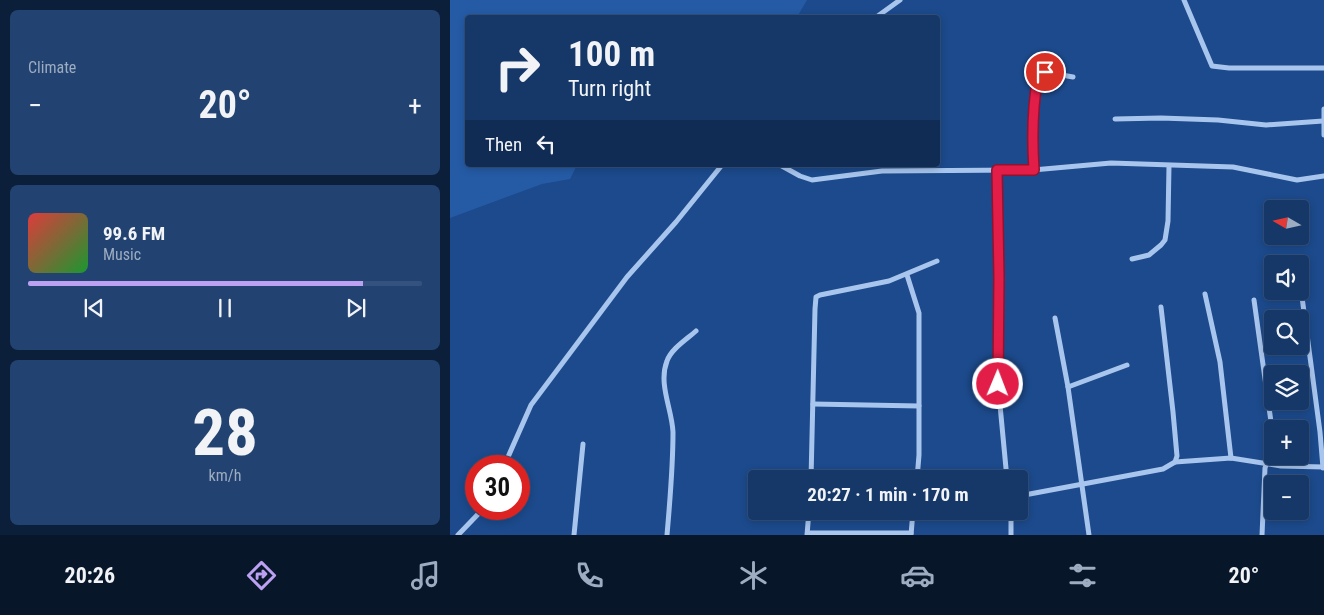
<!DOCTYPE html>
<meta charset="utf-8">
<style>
body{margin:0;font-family:"Roboto Condensed",sans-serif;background:#224371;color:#f1f3f6;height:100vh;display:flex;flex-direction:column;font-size:19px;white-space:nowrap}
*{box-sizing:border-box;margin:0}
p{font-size:16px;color:#9dacc0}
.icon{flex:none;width:28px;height:28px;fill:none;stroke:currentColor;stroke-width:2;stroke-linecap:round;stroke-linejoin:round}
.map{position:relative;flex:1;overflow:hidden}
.drawer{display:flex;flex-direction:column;gap:10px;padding:10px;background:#0c1f3a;width:450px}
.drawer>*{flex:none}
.hud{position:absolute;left:15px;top:15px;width:475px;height:152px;border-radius:5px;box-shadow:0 2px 8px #0003,0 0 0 1px #34527d;background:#153869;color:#f1f3f6;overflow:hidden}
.needle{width:32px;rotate:279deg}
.controls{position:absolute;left:814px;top:200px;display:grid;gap:10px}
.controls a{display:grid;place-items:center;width:45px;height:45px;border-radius:5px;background:#153869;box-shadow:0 2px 8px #0003,0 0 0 1px #34527d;font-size:25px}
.speed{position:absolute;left:15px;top:455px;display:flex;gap:10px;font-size:25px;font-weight:700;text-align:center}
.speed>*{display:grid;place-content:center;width:65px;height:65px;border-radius:50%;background:#153869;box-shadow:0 2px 8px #0003,0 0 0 1px #34527d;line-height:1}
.speed .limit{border:8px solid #d22;background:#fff;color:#111}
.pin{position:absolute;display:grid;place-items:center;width:42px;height:42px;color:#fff;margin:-21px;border:2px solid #fff;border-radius:50%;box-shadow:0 1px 5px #0007}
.me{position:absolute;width:55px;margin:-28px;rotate:1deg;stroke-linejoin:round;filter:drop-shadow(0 0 4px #0008)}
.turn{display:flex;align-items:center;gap:18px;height:105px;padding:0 20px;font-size:22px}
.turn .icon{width:65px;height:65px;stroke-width:2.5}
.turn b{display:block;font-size:35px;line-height:42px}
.then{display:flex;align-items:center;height:48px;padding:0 20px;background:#0003;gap:10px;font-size:19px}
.big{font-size:38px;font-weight:700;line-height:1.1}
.drawer .widget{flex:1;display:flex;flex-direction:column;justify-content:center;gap:8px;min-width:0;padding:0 18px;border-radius:8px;background:#224371}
.drawer .dial{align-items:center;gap:0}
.dial b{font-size:65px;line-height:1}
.song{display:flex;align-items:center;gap:15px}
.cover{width:60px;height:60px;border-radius:8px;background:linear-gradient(135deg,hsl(0 70% 55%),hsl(130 70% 35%))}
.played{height:5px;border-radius:2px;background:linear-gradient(90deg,#bca0f2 85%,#34527d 85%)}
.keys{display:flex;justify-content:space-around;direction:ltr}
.heat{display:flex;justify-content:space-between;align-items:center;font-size:28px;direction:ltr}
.trip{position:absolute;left:298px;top:470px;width:280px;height:50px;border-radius:5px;background:#153869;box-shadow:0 2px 8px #0003,0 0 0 1px #34527d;font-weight:700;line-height:50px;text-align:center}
.tab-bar{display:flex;height:80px;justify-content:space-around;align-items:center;background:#08162a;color:#9dacc0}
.tab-bar .icon{width:35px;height:35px}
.tab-bar .selected{color:#bca0f2}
.tab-bar b{font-size:22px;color:#f1f3f6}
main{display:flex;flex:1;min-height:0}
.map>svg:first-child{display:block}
</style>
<main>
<section class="drawer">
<div class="widget"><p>Climate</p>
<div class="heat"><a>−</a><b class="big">20°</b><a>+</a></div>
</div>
<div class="widget">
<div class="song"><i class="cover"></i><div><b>99.6 FM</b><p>Music</p></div></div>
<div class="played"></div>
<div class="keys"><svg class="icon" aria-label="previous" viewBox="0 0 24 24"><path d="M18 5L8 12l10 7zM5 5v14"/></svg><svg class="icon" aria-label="pause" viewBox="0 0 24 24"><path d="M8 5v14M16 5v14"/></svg><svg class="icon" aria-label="next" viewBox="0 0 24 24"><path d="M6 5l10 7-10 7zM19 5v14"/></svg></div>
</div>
<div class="widget dial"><b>28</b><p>km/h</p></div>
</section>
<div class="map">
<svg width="874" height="535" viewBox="0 0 874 535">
<rect width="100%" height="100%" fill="#1c4a8c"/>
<polygon fill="#255ba5" points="0,0 357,0 347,17 18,18 18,165 127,165 120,179 92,184 0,218"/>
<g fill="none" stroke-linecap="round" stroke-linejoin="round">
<g stroke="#a8c5ed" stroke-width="5">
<polyline points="734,0 762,66 779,68 874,68"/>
<polyline points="425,18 450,0"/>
<polyline points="874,109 874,135"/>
<polyline points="665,119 711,118 768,120 816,125 873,121"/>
<polyline points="330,165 350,176 362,180 432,171 583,170 661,163 783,167 847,180 874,176"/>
<polyline points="547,170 549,277 548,384 557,479"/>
<polyline points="583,170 583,123 588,77 595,72 623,77"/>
<polyline points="682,259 699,255 711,245 715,240 718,221 719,166"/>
<polyline points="457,275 469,313 469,455 467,479"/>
<polyline points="850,282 870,432 873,468"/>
<polyline points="755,294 770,362 781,458"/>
<polyline points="804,300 822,429"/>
<polyline points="605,318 618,387 639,535"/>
<polyline points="618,387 677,365"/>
<polyline points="363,404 469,406"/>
<polyline points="725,462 781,458 831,466 874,467"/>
<polyline points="54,466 81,405 177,277 226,222 272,165"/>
<polyline points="361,477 467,478"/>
<polyline points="361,479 365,309 366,297 370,295 439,281 487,261"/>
<polyline points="569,496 713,469 725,462 727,456 723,412 711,307"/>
<polyline points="561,511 561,535"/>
<polyline points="358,533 461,533"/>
<polyline points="8,535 33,509"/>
<polyline points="124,535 133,444"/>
<path d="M 217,535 C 220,501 223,466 223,432 C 222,409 208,384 217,361 C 221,349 237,339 246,331"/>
<polyline points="357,535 359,511"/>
<polyline points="461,535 463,511"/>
<polyline points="812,535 815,468 822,449"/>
</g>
</g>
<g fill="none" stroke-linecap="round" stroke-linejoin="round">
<defs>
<path id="route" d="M 548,384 L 549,277 L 547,170 L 584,170 C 582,139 582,108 588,77 L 595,72"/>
</defs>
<use href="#route" stroke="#92132f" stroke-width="12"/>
<use href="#route" stroke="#e11d48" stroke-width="9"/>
</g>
</svg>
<div class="controls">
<a><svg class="needle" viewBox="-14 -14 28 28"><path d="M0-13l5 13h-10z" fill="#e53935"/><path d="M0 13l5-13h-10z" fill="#9dacc0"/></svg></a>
<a><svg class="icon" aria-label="sound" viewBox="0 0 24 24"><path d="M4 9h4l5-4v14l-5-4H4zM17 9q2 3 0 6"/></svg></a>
<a><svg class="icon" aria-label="search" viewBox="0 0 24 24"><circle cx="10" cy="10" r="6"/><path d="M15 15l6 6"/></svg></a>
<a><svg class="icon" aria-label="layers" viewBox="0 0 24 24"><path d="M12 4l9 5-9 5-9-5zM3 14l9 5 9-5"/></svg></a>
<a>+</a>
<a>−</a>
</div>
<div class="speed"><div class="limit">30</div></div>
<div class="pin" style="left:595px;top:72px;background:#d93025"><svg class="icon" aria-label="arrive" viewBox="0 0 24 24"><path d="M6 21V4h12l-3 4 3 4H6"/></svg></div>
<svg class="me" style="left:548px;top:384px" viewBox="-20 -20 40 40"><circle r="17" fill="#e11d48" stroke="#fff" stroke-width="3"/><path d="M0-11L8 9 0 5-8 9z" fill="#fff"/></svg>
<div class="trip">20:27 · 1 min · 170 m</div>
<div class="hud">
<div class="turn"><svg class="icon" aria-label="right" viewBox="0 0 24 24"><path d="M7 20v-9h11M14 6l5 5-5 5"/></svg><div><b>100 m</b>Turn right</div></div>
<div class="then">Then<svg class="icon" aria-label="left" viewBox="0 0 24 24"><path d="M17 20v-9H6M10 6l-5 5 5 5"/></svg></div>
</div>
</div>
</main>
<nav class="tab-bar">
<b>20:26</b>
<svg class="icon selected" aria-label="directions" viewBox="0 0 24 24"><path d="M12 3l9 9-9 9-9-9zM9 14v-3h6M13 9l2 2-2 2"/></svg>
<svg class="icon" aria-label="music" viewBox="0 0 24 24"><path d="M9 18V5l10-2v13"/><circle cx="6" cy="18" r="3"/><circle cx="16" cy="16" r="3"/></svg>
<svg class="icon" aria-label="phone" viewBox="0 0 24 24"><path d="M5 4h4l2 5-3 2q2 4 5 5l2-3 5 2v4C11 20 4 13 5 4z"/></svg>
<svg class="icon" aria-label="climate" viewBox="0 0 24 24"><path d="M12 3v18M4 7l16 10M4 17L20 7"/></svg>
<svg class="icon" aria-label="car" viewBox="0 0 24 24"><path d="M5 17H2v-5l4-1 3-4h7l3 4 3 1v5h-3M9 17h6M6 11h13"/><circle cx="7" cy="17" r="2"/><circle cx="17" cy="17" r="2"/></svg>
<svg class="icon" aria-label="filters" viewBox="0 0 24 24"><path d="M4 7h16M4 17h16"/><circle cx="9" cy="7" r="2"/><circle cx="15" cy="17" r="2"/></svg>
<b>20°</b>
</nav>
